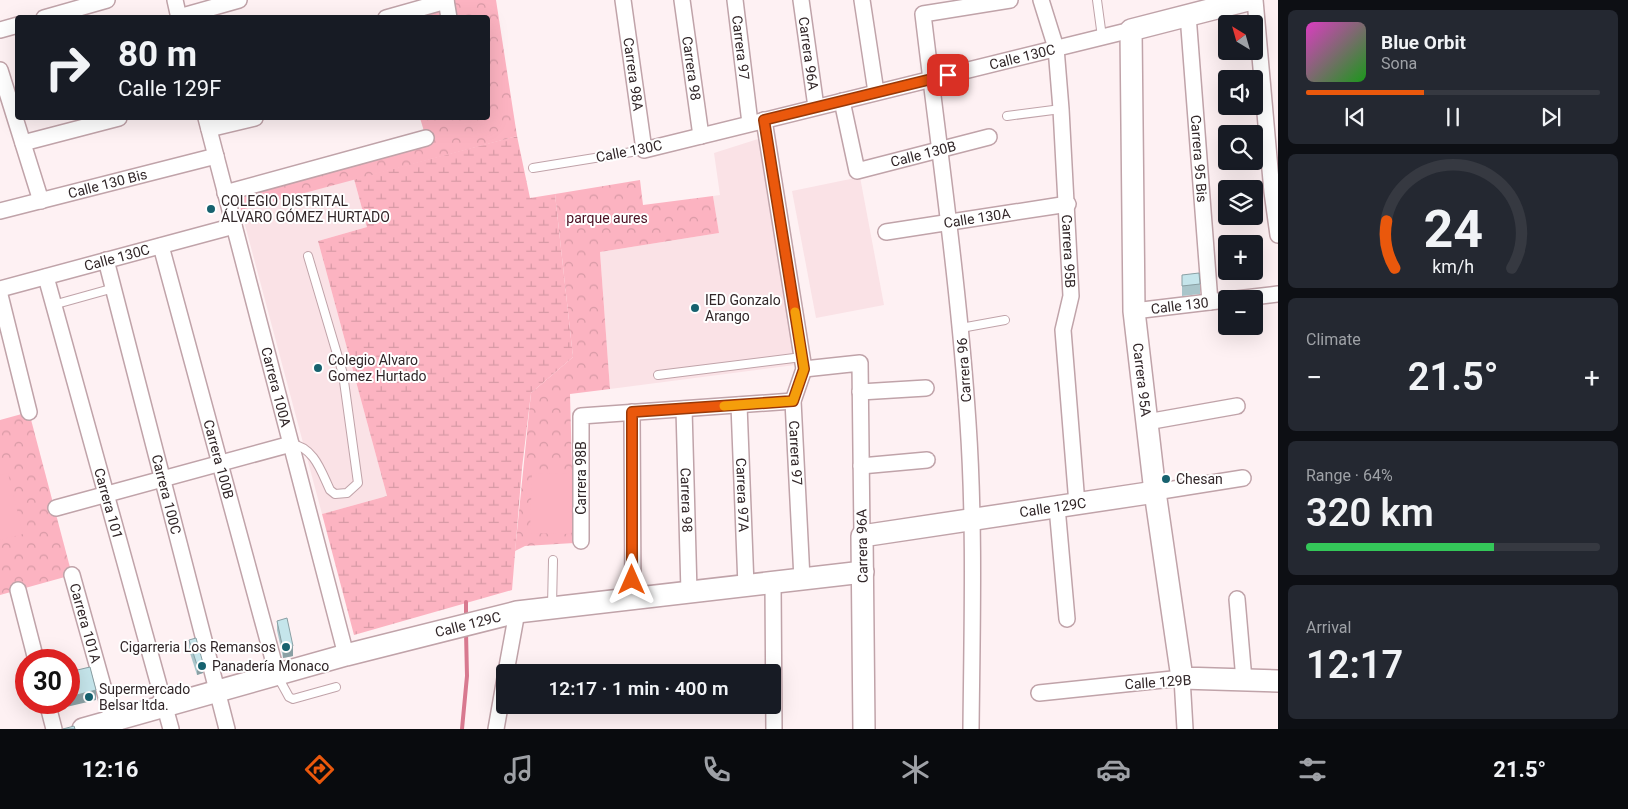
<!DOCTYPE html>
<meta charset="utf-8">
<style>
body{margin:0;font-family:Roboto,sans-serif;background:#242831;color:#f1f3f6;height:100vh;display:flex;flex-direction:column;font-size:19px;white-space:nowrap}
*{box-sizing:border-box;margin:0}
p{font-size:16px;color:#9ea1a6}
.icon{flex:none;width:28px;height:28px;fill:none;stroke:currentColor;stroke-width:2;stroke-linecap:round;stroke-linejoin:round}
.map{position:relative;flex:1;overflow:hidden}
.sheet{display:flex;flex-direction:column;gap:10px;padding:10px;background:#0d0f14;width:350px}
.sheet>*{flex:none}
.hud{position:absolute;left:15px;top:15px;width:475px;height:105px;border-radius:5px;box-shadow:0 5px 20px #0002;background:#171b24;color:#f1f3f6;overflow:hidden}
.needle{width:32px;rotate:323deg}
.controls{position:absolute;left:1218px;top:15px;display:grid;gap:10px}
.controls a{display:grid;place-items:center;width:45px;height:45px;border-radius:5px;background:#171b24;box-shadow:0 5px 20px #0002;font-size:25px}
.speed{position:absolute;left:15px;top:649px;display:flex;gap:10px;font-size:25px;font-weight:700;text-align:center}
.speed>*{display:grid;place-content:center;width:65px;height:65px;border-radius:50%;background:#171b24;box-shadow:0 5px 20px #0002;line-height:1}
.speed .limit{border:8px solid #d22;background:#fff;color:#111}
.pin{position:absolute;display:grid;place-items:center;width:42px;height:42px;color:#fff;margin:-21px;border-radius:10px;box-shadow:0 2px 8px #0006}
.me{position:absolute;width:55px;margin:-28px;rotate:0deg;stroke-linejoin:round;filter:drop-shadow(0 0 4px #0008)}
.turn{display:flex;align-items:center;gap:18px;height:105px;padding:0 20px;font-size:22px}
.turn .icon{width:65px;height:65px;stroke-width:2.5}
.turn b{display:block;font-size:35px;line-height:42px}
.big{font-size:38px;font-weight:600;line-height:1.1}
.sheet .tile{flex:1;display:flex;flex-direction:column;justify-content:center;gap:8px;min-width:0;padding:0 18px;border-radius:8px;background:#242831}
.sheet .dial{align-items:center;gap:0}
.dial svg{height:130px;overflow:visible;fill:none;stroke:#363941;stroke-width:7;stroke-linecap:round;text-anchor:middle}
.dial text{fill:#f1f3f6;stroke:none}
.song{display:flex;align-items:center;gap:15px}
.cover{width:60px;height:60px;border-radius:8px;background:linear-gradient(135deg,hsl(310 70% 55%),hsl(120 70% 35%))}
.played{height:5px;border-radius:2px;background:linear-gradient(90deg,#ea580c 40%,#363941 40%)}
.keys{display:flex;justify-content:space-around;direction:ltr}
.heat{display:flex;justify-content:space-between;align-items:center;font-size:28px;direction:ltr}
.charge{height:8px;border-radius:4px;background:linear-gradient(90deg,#34c759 64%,#363941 0)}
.trip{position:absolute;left:496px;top:664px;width:285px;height:50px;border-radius:5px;background:#171b24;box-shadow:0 5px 20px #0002;font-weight:600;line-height:50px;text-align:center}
.dock{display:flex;height:80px;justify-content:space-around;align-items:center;background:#090b0e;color:#9ea1a6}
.dock .icon{width:35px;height:35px}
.dock .on{color:#ea580c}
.dock b{font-size:22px;color:#f1f3f6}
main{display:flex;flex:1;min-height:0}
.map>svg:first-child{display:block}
</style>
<main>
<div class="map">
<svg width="1278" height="729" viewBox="0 0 1278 729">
<defs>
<pattern id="wetland-marsh" width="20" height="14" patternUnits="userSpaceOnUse" patternTransform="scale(1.25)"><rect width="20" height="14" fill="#fcb3c1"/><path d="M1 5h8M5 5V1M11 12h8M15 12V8" fill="none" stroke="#d89aa6"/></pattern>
<pattern id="park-crowns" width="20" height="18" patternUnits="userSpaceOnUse" patternTransform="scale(1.25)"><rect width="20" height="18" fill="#fcb3c1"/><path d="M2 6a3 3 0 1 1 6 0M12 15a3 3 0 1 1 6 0" fill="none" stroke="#d89aa6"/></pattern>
</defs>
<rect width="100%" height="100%" fill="#fef1f3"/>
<g fill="#fae2e6">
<polygon points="758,139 795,365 610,389 600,252 719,233 713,196 720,195 714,153"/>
<polygon points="860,177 884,305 816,318 792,191"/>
<polygon points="354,179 367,227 318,241 387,496 322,514 241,210"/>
</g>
<polygon fill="url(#wetland-marsh)" points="517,136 530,198 555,194 573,357 531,393 522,468 512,590 354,635 322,514 387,496 318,241 367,227 354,179"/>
<g fill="url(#park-crowns)">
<polygon points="446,0 496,0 517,136 241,210 237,190 426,138 420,118 488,118 488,18 430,17 426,6"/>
<polygon points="640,180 643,205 713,196 719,233 600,252 610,389 570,394 574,543 525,546 515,551 531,393 573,357 555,194"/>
<polygon points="29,412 72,575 0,595 0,420"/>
</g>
<g fill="#fcb3c1">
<polygon points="8,473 23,534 0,540 0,475"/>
<polygon points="532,473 573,474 571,534 530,533"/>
</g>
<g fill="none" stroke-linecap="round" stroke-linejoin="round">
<g stroke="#d8798f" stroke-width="4">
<polyline points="466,602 466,617"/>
<polyline points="462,729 467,676 466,632"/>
</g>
<defs>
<g id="lane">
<polyline points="1097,0 1102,37"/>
<polyline points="1007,116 1061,109"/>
<polyline points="533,168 644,150"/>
<polyline points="53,305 114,288"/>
<polyline points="961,328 1005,320"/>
<polyline points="658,375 802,357"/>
<path d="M 291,444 C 314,447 321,471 330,490 L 335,494 L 347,493 L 358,483 L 343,374 L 308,256"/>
<polyline points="552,606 553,560"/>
<polyline points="278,677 289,697 293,699 336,687"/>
</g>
<g id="street">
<polyline points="175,0 179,18"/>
<polyline points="446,0 449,18"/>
<path id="s1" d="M 623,0 L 644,150 L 1131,30"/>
<path id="s2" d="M 682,0 L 701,136"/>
<path id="s3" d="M 735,0 L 750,123"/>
<path id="s4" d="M 801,0 L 816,107"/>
<polyline points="862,0 876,92"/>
<path id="s5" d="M 1041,0 L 1056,48 L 1061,109 L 1071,296 L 1063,330 L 1077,504"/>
<polyline points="1255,0 1272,192 1278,235"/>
<path id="s6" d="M 1188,15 L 1210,302"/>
<polyline points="179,17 239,0"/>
<polyline points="44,18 107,0"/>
<polyline points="386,18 446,1"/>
<polyline points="0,30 18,25"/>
<polyline points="0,70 41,201"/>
<path id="s7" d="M 842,101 L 857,171 L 989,137"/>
<path id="s8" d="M 206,118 L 346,655"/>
<path id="s9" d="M 764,120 L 804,369 L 793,401 L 802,579"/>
<polyline points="209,129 255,118"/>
<polyline points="23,143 119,118"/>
<polyline points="225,193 426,138"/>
<path id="s10" d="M 0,211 L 216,156"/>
<path id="s11" d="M 886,232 L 1068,204"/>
<path id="s12" d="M 161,246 L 277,674"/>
<path id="s13" d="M 106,260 L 227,729"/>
<path id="s14" d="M 46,277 L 171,729"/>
<path id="s15" d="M 0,289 L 234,226"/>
<polyline points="0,295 29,412"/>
<polyline points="1236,299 1278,294"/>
<path id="s16" d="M 1134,311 L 1226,300"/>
<polyline points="804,369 860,363 862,536"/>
<polyline points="860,392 926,388"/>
<path id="s17" d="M 739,405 L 746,586"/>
<path id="s18" d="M 684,409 L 689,592"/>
<polyline points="632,412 633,599"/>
<polyline points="1147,422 1237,406"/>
<polyline points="861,466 927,460"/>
<polyline points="1155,492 1243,478"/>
<polyline points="1057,507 1067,619"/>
<polyline points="56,508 291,444"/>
<polyline points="581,541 581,416 793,401"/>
<path id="s19" d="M 72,575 L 115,729"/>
<polyline points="773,583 774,729"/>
<polyline points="18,590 36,660"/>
<polyline points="1237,599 1244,680"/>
<polyline points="506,672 517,612"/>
<polyline points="1039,693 1182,678 1185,729"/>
<polyline points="47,702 54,729"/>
<polyline points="496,729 505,678"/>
<path d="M 971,729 C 972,627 975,525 968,423 C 959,286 939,150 923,14 L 1010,0"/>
</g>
<g id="secondary">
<path id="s20" d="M 1248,0 L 1131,30 L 1134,311 L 1155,492 L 1182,678 L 1278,681"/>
<path id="s21" d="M 83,729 L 346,655 L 517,612 L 863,572"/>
<path id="s22" d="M 864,729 L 862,536 L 1155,492"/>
</g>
</defs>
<use href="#lane" stroke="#c0a3a9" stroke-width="10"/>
<use href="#street" stroke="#c0a3a9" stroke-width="18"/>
<use href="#secondary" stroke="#c0a3a9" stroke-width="24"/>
<use href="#lane" stroke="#fff" stroke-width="8"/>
<use href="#street" stroke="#fff" stroke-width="15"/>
<use href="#secondary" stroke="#fff" stroke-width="21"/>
</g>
<g fill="#a9c5ca">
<polygon points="1182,275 1200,284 1200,294 1182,296"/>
<polygon points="277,621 293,656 283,658 277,630"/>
<polygon points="189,640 203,673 197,675 189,650"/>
</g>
<g fill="#8aa0a4">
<polygon points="293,646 293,656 283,658 283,649"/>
<polygon points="203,663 203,673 197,675 197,665"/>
<polygon points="96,690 96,700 58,709 58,702 69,702 69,697"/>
</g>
<g fill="#c5e5eb" stroke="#8aa0a4">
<polygon points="1199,273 1200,284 1182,286 1182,275"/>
<polygon points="287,618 293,646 283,649 277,621"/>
<polygon points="196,638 203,663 197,665 189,640"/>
<polygon points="90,667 96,690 69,697 69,672"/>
<polygon points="74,726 75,729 63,729"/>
</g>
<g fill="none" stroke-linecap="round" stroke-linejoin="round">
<defs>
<polyline id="route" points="632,580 632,412 793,401 804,369 764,120 948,75"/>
</defs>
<use href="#route" stroke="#983908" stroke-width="12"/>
<use href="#route" stroke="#ea580c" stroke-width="9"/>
<polyline stroke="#f59e0b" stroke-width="9" points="724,406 793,401 804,369 795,312"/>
</g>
<g fill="#17626f" stroke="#fff" stroke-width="2">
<circle cx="211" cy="209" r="5"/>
<circle cx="695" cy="308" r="5"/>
<circle cx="318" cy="368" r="5"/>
<circle cx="1166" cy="479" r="5"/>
<circle cx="286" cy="647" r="5"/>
<circle cx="202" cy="666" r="5"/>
<circle cx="89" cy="697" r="5"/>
</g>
<g text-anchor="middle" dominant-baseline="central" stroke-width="4" stroke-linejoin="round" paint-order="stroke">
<g font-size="14" fill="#312628" stroke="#fff">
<text stroke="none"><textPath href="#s3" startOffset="48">Carrera 97</textPath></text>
<text stroke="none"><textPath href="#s4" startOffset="54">Carrera 96A</textPath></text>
<text stroke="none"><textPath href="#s1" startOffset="541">Calle 130C</textPath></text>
<text stroke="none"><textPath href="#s2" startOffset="69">Carrera 98</textPath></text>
<text stroke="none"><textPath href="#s1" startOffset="75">Carrera 98A</textPath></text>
<text transform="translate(629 151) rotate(-11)">Calle 130C</text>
<text stroke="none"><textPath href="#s7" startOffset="140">Calle 130B</textPath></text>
<text stroke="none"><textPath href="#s6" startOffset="144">Carrera 95 Bis</textPath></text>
<text stroke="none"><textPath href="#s10" startOffset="111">Calle 130 Bis</textPath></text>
<text stroke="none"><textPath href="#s11" startOffset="92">Calle 130A</textPath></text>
<text stroke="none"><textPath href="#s5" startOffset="254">Carrera 95B</textPath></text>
<text stroke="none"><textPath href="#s15" startOffset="121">Calle 130C</textPath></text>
<text stroke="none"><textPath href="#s16" startOffset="46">Calle 130</textPath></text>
<text transform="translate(964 370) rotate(-94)">Carrera 96</text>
<text stroke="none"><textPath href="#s20" startOffset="471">Carrera 95A</textPath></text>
<text stroke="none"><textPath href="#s8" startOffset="278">Carrera 100A</textPath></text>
<text stroke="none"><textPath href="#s9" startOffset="338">Carrera 97</textPath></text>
<text stroke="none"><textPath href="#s12" startOffset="221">Carrera 100B</textPath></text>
<text transform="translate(581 478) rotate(-90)">Carrera 98B</text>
<text stroke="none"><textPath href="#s13" startOffset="242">Carrera 100C</textPath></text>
<text stroke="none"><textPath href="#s17" startOffset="90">Carrera 97A</textPath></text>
<text stroke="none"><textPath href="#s18" startOffset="91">Carrera 98</textPath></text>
<text stroke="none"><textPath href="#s14" startOffset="235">Carrera 101</textPath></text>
<text stroke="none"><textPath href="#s22" startOffset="386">Calle 129C</textPath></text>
<text transform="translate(862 546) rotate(-91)">Carrera 96A</text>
<text stroke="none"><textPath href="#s19" startOffset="50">Carrera 101A</textPath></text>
<text stroke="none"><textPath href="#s21" startOffset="399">Calle 129C</textPath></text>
<text transform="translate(1158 682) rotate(-4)">Calle 129B</text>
</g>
<g font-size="14" fill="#312628" stroke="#fff" text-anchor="start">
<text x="221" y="201">COLEGIO DISTRITAL<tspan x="221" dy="16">ÁLVARO GÓMEZ HURTADO</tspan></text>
<text x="705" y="300">IED Gonzalo<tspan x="705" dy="16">Arango</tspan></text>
<text x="328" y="360">Colegio Alvaro<tspan x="328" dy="16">Gomez Hurtado</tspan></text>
<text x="1176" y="479">Chesan</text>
<text x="276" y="647" text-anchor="end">Cigarreria Los Remansos</text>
<text x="212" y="666">Panadería Monaco</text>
<text x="99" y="689">Supermercado<tspan x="99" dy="16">Belsar ltda.</tspan></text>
</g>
<g font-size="14" fill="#4b0f22" stroke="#fff">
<text x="607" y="218">parque aures</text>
</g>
</g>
</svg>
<div class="controls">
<a><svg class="needle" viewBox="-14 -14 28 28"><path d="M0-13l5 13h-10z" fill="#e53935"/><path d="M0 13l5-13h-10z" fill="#9ea1a6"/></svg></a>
<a><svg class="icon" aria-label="sound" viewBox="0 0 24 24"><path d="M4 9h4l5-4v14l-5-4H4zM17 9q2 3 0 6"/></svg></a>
<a><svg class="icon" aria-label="search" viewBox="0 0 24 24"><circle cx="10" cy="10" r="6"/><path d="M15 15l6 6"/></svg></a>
<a><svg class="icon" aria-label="layers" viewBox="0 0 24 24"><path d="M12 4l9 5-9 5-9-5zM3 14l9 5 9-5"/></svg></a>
<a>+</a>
<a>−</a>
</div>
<div class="speed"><div class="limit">30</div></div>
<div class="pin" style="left:948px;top:75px;background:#d93025"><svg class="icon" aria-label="arrive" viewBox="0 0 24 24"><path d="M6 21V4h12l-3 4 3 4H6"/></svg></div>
<svg class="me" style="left:632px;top:580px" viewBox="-20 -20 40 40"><path d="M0-17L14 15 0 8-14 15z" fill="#ea580c" stroke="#fff" stroke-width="4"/></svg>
<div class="trip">12:17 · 1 min · 400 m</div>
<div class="hud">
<div class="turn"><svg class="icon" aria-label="right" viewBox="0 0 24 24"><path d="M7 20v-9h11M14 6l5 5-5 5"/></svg><div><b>80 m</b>Calle 129F</div></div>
</div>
</div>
<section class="sheet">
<div class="tile">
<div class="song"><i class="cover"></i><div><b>Blue Orbit</b><p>Sona</p></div></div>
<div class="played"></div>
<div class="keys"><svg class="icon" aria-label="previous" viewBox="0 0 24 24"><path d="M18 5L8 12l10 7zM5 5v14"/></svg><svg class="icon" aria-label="pause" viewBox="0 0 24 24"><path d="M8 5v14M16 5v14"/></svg><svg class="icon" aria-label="next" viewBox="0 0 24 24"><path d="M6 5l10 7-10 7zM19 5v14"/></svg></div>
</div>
<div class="tile dial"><svg viewBox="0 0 100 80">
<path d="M14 69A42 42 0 1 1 86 69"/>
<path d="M14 69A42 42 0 0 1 9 40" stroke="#ea580c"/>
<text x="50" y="56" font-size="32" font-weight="700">24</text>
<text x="50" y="72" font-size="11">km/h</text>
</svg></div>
<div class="tile"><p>Climate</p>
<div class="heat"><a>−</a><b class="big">21.5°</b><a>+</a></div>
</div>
<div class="tile"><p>Range · 64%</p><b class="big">320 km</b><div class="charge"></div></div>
<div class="tile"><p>Arrival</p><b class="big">12:17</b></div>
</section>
</main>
<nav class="dock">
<b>12:16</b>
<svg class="icon on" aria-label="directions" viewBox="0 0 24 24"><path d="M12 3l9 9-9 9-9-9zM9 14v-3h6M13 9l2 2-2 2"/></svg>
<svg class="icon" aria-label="music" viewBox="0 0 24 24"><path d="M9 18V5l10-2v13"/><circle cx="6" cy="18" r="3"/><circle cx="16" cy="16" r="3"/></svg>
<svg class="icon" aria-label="phone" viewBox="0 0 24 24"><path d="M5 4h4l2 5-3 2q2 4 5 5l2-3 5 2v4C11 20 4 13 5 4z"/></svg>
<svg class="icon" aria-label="climate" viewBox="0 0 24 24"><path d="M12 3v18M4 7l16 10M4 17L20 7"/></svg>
<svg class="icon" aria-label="car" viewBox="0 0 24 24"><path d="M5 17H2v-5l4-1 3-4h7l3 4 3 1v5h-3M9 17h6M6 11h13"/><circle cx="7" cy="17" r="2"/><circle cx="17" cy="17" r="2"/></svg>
<svg class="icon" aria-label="filters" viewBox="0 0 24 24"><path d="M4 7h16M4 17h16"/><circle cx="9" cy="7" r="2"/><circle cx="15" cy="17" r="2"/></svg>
<b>21.5°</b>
</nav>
